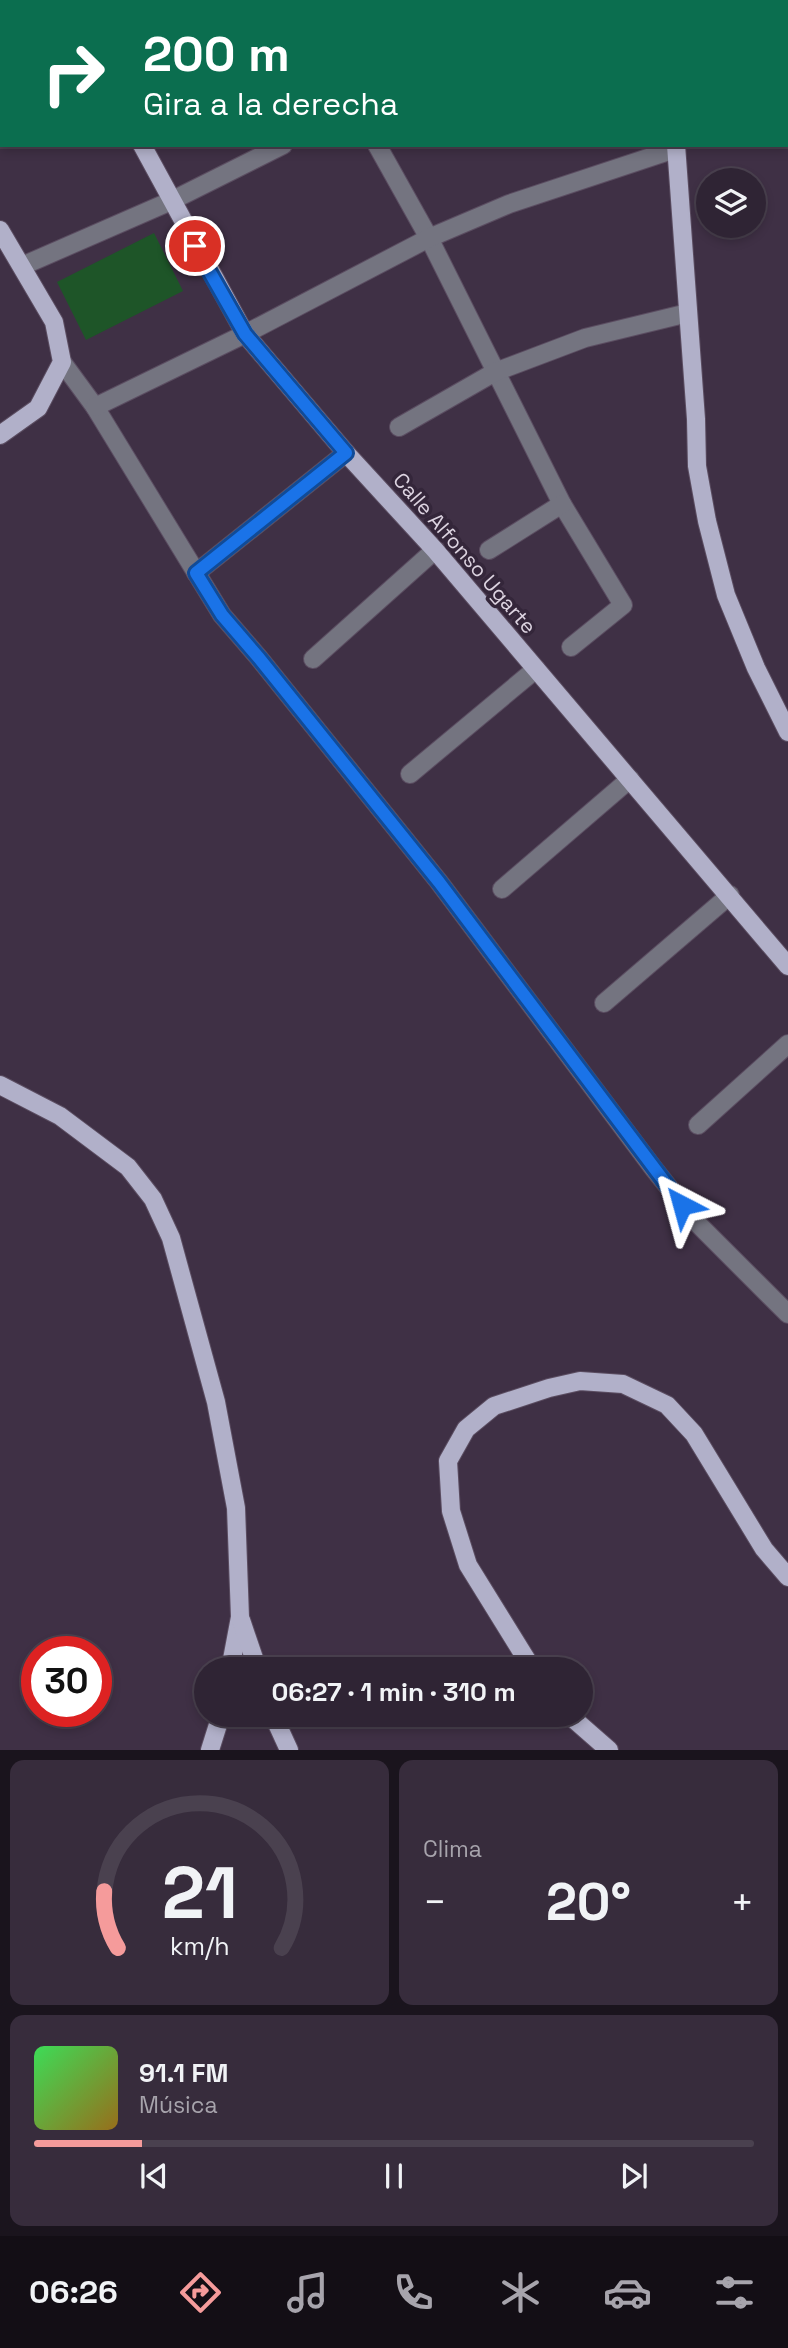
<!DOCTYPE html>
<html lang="es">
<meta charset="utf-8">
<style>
body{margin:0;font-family:"Space Grotesk",sans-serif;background:#372c3c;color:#f1f3f6;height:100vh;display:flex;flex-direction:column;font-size:26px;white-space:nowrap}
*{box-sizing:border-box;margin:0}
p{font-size:23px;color:#a7a4ac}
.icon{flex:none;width:38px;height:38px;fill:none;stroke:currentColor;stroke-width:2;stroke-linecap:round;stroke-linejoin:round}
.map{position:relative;height:1750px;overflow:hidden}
.side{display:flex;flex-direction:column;gap:10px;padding:10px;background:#1a141d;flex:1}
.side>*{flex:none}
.hud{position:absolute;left:0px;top:0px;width:789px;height:147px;box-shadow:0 4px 10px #0003,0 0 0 2px #4a414f;background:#0b6e4f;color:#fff;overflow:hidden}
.fabs{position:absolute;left:696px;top:168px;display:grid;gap:14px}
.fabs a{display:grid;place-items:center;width:70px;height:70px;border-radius:50%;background:#2f2434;box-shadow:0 4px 10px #0003,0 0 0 2px #4a414f;font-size:35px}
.speed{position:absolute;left:21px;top:1636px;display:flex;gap:14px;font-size:35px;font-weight:700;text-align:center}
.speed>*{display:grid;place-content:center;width:91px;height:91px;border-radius:50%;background:#2f2434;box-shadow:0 4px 10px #0003,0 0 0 2px #4a414f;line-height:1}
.speed .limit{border:10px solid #d22;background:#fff;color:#111}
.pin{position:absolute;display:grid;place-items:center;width:60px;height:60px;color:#fff;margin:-30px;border:4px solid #fff;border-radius:50%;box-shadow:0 2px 7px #0007}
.me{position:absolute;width:77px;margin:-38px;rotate:321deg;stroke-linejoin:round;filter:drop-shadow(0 0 5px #0008)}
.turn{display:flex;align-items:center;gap:24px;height:147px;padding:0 28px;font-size:32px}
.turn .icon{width:91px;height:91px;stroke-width:2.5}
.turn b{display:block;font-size:49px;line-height:60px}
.big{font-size:52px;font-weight:700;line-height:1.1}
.side .tile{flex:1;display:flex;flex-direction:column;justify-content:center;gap:10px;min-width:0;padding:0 24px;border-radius:14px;background:#372c3c}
.side .dial{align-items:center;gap:0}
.dial svg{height:182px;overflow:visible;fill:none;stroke:#4a414f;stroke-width:7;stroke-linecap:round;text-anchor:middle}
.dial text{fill:#f1f3f6;stroke:none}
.song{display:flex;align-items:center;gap:21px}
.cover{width:84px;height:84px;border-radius:10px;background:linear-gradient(135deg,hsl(130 70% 55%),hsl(40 70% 35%))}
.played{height:7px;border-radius:4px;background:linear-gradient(90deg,#f59b9b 15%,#4a414f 15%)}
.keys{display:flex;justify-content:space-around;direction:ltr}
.heat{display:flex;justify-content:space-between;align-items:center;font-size:38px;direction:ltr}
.side .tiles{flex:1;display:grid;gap:10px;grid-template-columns:1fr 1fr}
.tile:last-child{grid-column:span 2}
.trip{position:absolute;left:194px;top:1657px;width:399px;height:70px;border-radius:35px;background:#2f2434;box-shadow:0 4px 10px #0003,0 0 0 2px #4a414f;font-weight:700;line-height:70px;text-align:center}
.tab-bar{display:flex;height:112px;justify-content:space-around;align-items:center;background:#130e15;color:#a7a4ac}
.tab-bar .icon{width:49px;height:49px}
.tab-bar .on{color:#f59b9b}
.tab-bar b{font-size:32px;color:#f1f3f6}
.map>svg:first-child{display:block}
</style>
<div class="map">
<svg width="788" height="1750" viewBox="0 0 788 1750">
<rect width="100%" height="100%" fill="#3f3045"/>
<polygon fill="#1e5528" points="154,233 183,291 86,340 57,282"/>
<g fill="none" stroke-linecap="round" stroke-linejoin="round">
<defs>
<g id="minor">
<polyline points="293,0 294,2"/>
<polyline points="194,2 197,0"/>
<polyline points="546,2 551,0"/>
<polyline points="0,121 2,120"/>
<polyline points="377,145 429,238 562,504 623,605 571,647"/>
<polyline points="22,266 171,201 283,145"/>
<polyline points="62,362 95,407 222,615 259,658 439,882 654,1169 697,1223 788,1314"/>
<polyline points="95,407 245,334 429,238 509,204 675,149"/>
<polyline points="399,427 495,372 585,338 688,313"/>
<polyline points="489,550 562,504"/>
<polyline points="196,573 346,453"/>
<polyline points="313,659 435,550"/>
<polyline points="410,774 536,669"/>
<polyline points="502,889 630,779"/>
<polyline points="604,1003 730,895"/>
<polyline points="698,1125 788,1044"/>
</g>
<g id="major">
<polyline points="63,0 64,2"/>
<polyline points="683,2 683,0"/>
<polyline points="142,145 245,334 346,453 435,550 788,966"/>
<polyline points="676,145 696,419 697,466 707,521 726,595 756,668 788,732"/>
<polyline points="0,230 54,322 62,362 38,408 0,435"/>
<polyline points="0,1085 60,1116 128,1167 153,1199 171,1238 216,1402 236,1508 240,1617 230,1670"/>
<polyline points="241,1620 258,1670"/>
<polyline points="533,1670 468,1565 451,1511 448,1461 466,1429 494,1406 549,1388 580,1381 623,1384 667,1405 694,1434 764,1549 788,1577"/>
<polyline points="273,1715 289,1750"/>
<polyline points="569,1715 609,1750"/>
<polyline points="210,1750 221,1715"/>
</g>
</defs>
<use href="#minor" stroke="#5b4d61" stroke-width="20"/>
<use href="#major" stroke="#5b4d61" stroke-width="20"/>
<use href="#minor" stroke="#747480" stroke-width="18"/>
<use href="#major" stroke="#b1b0c9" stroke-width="18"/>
</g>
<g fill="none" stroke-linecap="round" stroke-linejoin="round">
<defs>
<polyline id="route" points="195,246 245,334 346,453 196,573 222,615 259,658 439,882 682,1205"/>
</defs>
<use href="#route" stroke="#114b97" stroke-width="18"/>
<use href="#route" stroke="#1a73e8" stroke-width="12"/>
</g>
<g text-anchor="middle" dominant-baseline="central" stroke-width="7" stroke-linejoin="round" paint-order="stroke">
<g font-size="21" fill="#dcd3e0" stroke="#34263a">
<text transform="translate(465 553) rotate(49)">Calle Alfonso Ugarte</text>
</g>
</g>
</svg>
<div class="fabs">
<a><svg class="icon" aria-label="layers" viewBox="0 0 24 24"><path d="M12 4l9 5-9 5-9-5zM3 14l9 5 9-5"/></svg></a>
</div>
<div class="speed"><div class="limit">30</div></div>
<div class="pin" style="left:195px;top:246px;background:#d93025"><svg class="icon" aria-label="arrive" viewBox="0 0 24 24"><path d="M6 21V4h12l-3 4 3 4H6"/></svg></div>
<svg class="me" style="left:682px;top:1205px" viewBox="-20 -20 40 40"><path d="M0-17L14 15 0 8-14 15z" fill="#1a73e8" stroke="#fff" stroke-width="4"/></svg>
<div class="trip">06:27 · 1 min · 310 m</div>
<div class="hud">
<div class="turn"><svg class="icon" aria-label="right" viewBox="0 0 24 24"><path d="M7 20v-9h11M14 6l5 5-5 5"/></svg><div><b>200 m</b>Gira a la derecha</div></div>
</div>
</div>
<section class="side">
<div class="tiles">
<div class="tile dial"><svg viewBox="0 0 100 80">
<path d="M14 69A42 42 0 1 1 86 69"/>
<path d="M14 69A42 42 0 0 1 8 44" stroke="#f59b9b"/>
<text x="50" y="56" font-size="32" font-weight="700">21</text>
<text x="50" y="72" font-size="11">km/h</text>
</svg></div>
<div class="tile"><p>Clima</p>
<div class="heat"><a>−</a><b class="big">20°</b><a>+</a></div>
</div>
<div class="tile">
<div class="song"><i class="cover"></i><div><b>91.1 FM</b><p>Música</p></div></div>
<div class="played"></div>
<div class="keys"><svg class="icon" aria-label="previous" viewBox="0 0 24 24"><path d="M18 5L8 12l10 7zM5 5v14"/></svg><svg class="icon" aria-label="pause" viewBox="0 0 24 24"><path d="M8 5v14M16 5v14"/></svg><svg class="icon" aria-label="next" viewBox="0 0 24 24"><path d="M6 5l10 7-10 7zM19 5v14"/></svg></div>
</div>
</div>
</section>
<nav class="tab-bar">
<b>06:26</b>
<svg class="icon on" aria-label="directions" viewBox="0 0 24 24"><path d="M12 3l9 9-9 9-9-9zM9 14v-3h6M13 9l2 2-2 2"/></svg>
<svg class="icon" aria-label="music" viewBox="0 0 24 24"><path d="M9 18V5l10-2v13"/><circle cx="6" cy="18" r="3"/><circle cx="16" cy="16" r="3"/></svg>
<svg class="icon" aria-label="phone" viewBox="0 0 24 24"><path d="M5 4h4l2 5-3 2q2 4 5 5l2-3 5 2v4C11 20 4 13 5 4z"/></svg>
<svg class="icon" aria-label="climate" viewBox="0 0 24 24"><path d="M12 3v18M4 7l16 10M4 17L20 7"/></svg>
<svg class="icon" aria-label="car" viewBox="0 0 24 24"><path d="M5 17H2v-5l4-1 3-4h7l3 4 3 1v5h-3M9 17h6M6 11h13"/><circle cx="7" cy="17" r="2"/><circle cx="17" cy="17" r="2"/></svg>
<svg class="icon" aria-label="filters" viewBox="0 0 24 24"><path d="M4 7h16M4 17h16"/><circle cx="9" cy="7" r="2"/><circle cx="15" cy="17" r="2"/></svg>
</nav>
